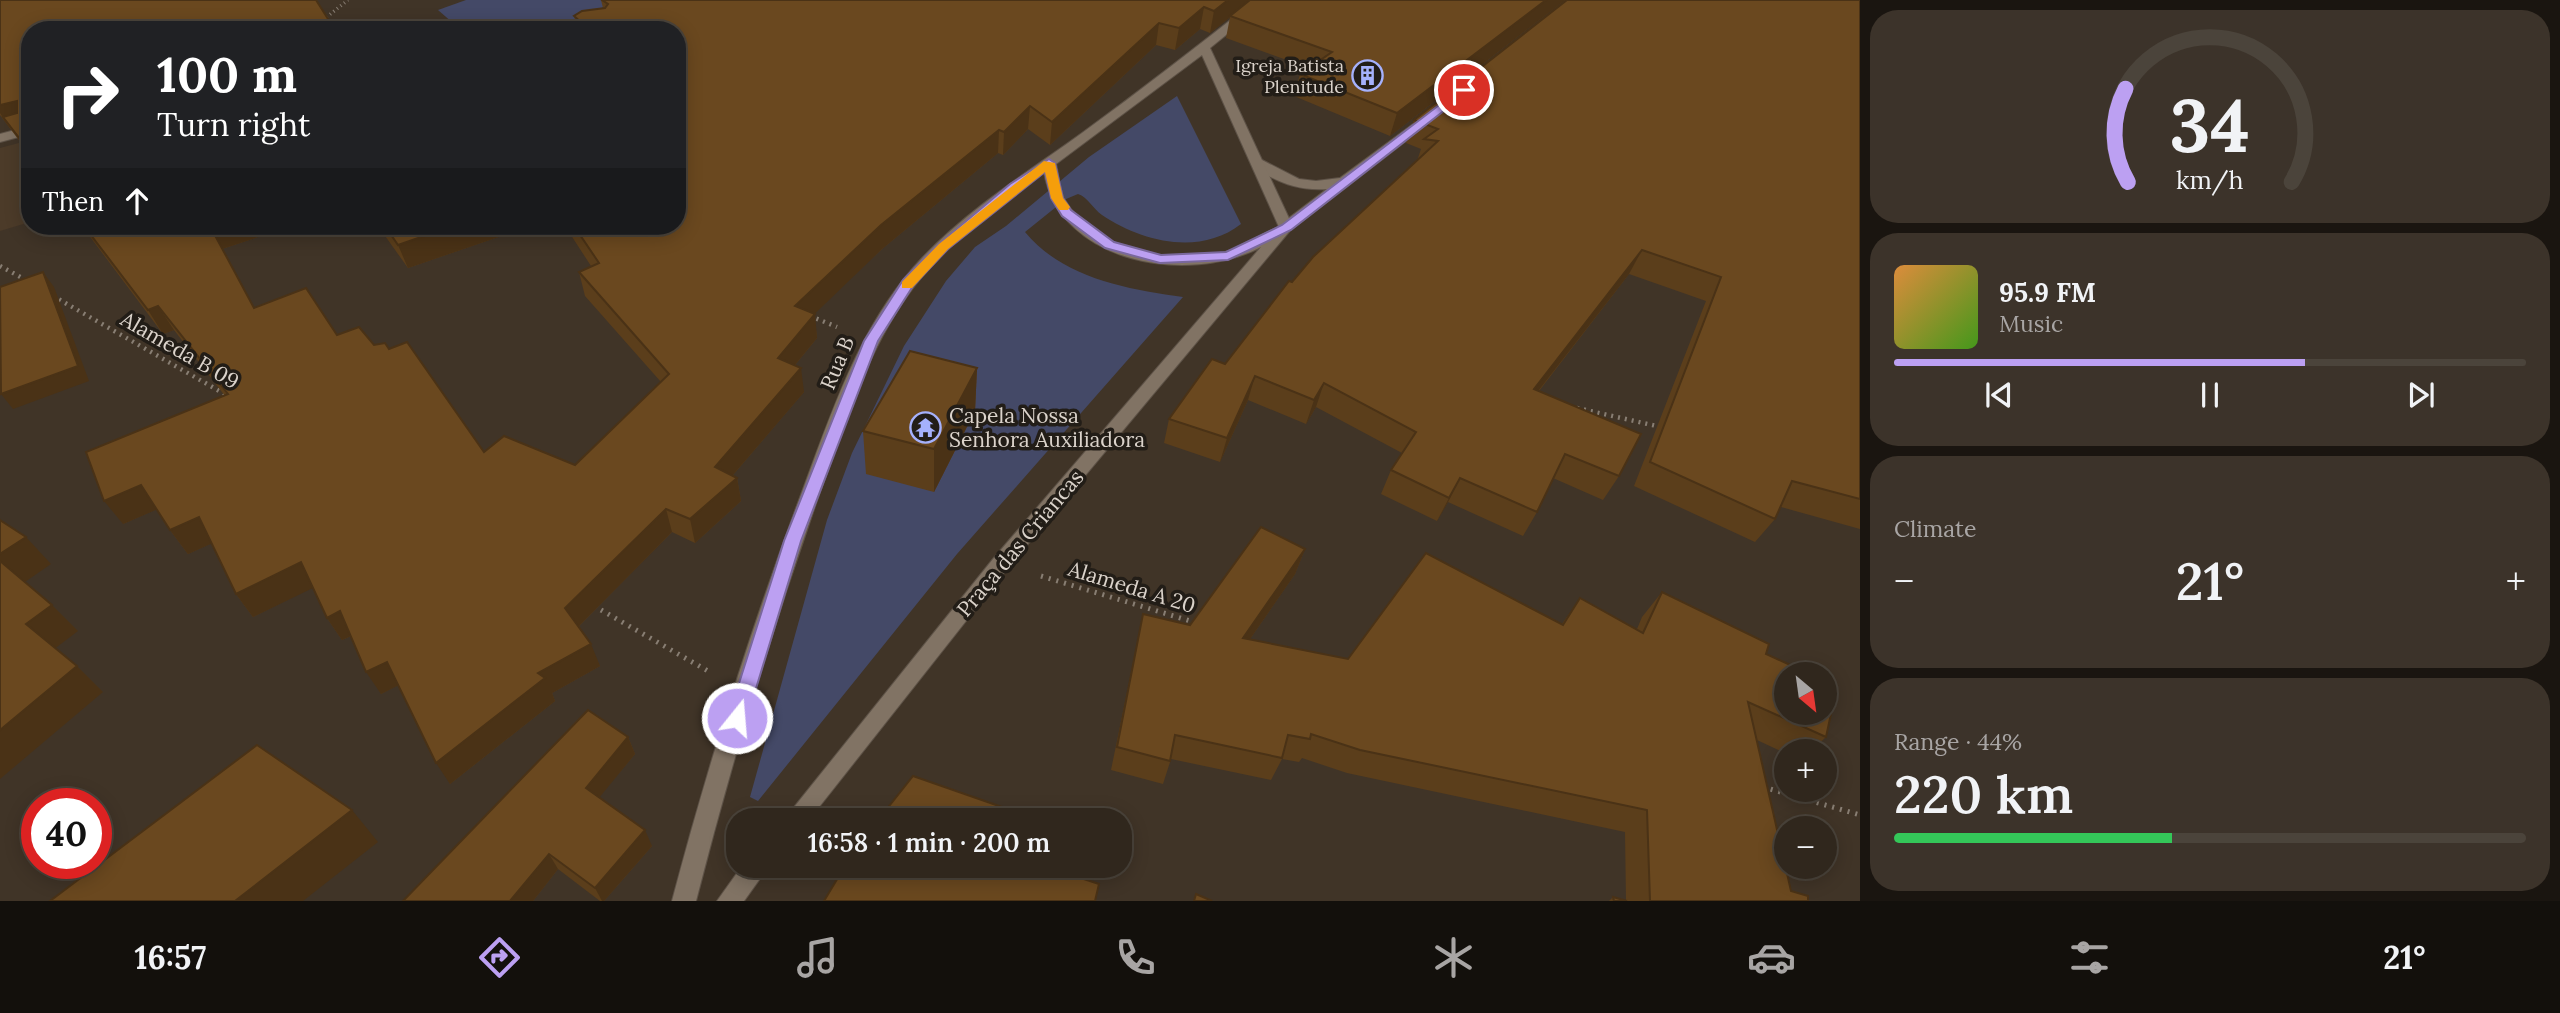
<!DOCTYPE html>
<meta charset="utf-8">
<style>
body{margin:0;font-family:Lora,serif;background:#3c332a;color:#f1f3f6;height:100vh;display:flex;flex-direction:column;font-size:26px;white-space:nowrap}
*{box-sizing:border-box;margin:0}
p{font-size:23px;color:#a8a5a4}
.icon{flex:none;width:38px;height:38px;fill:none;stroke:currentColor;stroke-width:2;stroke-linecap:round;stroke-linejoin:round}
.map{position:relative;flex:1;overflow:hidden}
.panel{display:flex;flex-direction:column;gap:10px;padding:10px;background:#1a1510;width:700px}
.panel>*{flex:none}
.guide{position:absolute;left:21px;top:21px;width:665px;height:214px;border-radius:28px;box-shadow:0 4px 18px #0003,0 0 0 2px #4b443b;background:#202124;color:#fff;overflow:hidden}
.needle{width:46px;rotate:151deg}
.controls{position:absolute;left:1774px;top:662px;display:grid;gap:14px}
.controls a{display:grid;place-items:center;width:63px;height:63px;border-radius:50%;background:#30271d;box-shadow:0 4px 18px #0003,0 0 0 2px #4b443b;font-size:35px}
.speed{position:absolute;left:21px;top:788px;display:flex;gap:14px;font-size:35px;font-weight:700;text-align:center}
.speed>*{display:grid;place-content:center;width:91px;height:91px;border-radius:50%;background:#30271d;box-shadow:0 4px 18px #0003,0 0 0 2px #4b443b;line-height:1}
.speed .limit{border:10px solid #d22;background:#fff;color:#111}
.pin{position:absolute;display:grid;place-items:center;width:60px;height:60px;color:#fff;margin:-30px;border:4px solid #fff;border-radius:50%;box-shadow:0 2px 7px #0007}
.me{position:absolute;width:77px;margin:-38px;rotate:17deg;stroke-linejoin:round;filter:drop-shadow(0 0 5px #0008)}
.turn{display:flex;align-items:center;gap:24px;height:147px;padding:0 21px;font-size:32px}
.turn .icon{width:91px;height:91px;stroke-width:2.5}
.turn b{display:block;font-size:49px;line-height:60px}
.then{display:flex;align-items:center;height:66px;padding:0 21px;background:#0003;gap:14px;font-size:26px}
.big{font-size:52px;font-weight:600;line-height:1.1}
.panel .widget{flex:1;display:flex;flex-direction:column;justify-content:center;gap:10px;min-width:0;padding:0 24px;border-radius:28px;background:#3c332a}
.panel .dial{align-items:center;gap:0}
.dial svg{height:182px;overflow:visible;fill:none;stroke:#4b443b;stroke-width:7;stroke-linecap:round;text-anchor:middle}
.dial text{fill:#f1f3f6;stroke:none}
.song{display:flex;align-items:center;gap:21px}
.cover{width:84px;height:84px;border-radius:10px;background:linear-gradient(135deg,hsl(30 70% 55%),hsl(100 70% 35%))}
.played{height:7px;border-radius:4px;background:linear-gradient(90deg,#bca0f2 65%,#4b443b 65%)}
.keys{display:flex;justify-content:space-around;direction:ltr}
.heat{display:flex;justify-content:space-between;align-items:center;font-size:38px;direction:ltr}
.charge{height:10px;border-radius:5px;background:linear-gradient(90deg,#34c759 44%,#4b443b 0)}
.trip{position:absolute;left:726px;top:808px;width:406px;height:70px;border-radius:28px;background:#30271d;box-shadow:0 4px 18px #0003,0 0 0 2px #4b443b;font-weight:600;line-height:70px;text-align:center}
.tabs{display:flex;height:112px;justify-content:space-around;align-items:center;background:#13100c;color:#a8a5a4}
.tabs .icon{width:49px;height:49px}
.tabs .current{color:#bca0f2}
.tabs b{font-size:32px;color:#f1f3f6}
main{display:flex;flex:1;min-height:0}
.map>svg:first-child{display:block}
</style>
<main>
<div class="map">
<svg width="1860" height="901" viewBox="0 0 1860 901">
<rect width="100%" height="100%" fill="#403427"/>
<polygon fill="#4c3b29" points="30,140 30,222 0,231 0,148"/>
<g fill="#444967">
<polygon points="466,0 621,0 548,30 461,30 438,10"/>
<path d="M 1177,96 L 1241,224 C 1200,256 1142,242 1102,215 C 1093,209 1088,197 1078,194 L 1066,199 L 1025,232 C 1063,278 1126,289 1183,297 L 957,554 L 758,801 L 750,797 L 827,520 L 852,453 L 904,346 L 946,281 L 975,247 L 1006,226 L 1089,157 Z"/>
</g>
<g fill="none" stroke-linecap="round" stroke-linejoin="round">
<defs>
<polygon id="service" points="30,126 30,134 0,142 0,134"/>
<path id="minor" d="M 1428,113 L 1433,114 L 1433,120 L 1291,230 L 1281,230 L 1281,224 L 1327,189 C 1298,191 1276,182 1252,166 L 1252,160 L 1262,160 L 1299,179 L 1316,181 L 1340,178 Z"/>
<g id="tertiary">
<path d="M 1256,0 L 1269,0 L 1210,48 L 1293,227 L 1007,569 L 808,821 L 783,821 L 993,559 L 1261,247 C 1189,285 1060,264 1044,172 C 997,206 949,241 913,288 C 867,349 845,424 819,495 C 772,628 731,764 696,901 L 672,901 C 708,765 750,632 799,500 C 831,415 859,324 923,257 C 970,208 1028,172 1082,133 C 1141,90 1199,45 1256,0 ZM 1202,55 L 1279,227 C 1261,233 1245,247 1225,252 C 1173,265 1094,251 1065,200 C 1059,190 1059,176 1056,164 Z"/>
<polygon points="742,866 769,866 744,901 717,901"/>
</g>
</defs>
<use href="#service" stroke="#5d5247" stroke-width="2"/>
<use href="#minor" stroke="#5d5247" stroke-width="2"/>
<use href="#tertiary" stroke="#5d5247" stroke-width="2"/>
<polyline stroke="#887e73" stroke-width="3.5" stroke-dasharray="1 3.5" stroke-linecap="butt" points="323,20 348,0"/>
<g stroke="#887e73" stroke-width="4.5" stroke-dasharray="2 5" stroke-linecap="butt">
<polyline points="0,266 28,281"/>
<polyline points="53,296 228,396"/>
<polyline points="810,316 837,327"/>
<polyline points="1577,408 1661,427"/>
</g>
<g stroke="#887e73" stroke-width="5" stroke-dasharray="2 6" stroke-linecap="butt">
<polyline points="1041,576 1197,623"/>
<polyline points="594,606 708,671"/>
<polyline points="1763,787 1860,815"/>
</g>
<use href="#service" fill="#817364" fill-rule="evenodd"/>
<use href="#minor" fill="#817364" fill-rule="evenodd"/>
<use href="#tertiary" fill="#817364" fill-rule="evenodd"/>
</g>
<g fill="#5b3e1b">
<polygon points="0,0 30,30 30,155 0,115"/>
<polygon points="601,0 1565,0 1390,136 1294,96 1300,74 1309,68 1226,38 1230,17 1210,33 1200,29 1175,50 1156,45 1050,145 1028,129 1003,155 998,153 882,249 814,313 817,338 795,365 804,392 733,475 737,478 741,501 695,543 672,532 579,626 600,666 552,693 555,701 450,784 398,685 381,694 351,636 342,640 327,618 313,587 253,617 236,594 212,543 188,554 170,530 157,509 123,524 225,396 174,330 163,334 82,226 291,226 222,249 254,308 337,335 389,349 484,452 575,465 661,382 585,296 579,272 591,266 565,226 677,226 677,30 578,30 574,16 603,8"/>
<polygon points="1860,0 1860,529 1781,507 1775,519 1755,542 1634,486 1706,301 1629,274 1539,391 1619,476 1603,500 1553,478 1537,512 1523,536 1448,502 1437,521 1381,494 1391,470 1402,453 1316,407 1306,424 1248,400 1220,462 1164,443 1169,419 1225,364 1292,282 1417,161 1421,149 1406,143 1414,120"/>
<polygon points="378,226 530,226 408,268"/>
<polygon points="977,368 975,411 934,492 866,474 863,431"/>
<polygon points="1305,549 1295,574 1250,639 1348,659 1562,624 1580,598 1637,629 1642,617 1662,592 1766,654 1826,737 1811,751 1787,751 1787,754 1757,740 1791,891 1808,901 1609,901 1613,897 1626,901 1625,832 1347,773 1302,758 1299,762 1282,759 1271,780 1171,759 1163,784 1111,770 1143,614 1190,625"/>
<polygon points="628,737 635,754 599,797 652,846 604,901 600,901 558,869 533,901 403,901"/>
</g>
<g fill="#4a3216">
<polygon points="1228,0 1252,0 1210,33 1214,11"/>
<polygon points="1546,0 1565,0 1390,136 1397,113"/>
<polygon points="1204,7 1200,29 1175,50 1179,28"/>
<polygon points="1159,23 1156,45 1050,145 1052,122"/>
<polygon points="17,101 30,121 3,117 10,129 0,113 0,105"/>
<polygon points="1030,106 1028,129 1003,155 1004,132"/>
<polygon points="999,130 998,153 882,249 798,330 795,306 881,225"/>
<polygon points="210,226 291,226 222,249"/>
<polygon points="453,226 530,226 408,268 398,245"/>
<polygon points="1642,250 1629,274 1521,413 1534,389"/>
<polygon points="43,272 54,287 89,381 13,409 1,394"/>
<polygon points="158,306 174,330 163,334 148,310"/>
<polygon points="815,314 817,338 781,382 778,358"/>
<polygon points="801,368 804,392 720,490 715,467"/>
<polygon points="977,368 975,411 934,492 934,449"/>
<polygon points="1255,376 1248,400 1220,462 1227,438"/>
<polygon points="1324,383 1316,407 1306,424 1314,400"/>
<polygon points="737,478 741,501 695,543 690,519"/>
<polygon points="1460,478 1448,502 1437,521 1449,498"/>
<polygon points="141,485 160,508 123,524 104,501"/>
<polygon points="666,509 672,532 574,631 565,608"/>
<polygon points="199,517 217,541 188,554 170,530"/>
<polygon points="26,537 51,564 22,584 0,562 0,554"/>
<polygon points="1305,549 1295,574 1234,662 1243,638"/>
<polygon points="301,562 317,586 253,617 236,594"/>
<polygon points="52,605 78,631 53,650 26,624"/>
<polygon points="340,611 355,634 342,640 327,618"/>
<polygon points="591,644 600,666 552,693 555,701 450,784 436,763 538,673"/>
<polygon points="387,662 401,684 381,694 366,672"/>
<polygon points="77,666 103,692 0,779 0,730"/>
<polygon points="628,737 635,754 594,804 586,788"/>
<polygon points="352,810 378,842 303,901 235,901"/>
<polygon points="645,830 652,846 604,901 602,901 595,888"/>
<polygon points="549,854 558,869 533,901 510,901"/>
</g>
<g fill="#6a481f" stroke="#4a3216" stroke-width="2">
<polygon points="0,0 316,0 335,30 30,30 30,152 3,117 17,113 17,101 0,105"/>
<polygon points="602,0 1228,0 1214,11 1204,7 1179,28 1159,23 1052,122 1030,106 1004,132 999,130 881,225 795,306 815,314 778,358 801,368 715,467 737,478 690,519 666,509 565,608 591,644 538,673 545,678 436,763 387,662 366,672 340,611 327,618 301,562 236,594 199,517 170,530 141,485 104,501 86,452 228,394 158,306 148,310 84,226 210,226 254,308 306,288 337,335 359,327 374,345 385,343 389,349 407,342 484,452 504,436 575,465 669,374 579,272 599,263 574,226 677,226 677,114 683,112 677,106 677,30 590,30 574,16 582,11 605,8 608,4"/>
<polygon points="1250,0 1546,0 1397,113 1300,74 1332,52 1230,16"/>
<polygon points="1567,0 1860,0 1860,499 1792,481 1775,519 1650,462 1721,277 1642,250 1534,389 1641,434 1619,476 1565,454 1537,512 1460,478 1449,498 1391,470 1416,432 1324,383 1314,400 1255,376 1227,438 1169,419 1212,359 1225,364 1289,281 1292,282 1313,257 1438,141 1424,139 1438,129 1414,120"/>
<polygon points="385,226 453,226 398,245"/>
<polygon points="43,272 78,366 1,394 0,287"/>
<polygon points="910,351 977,368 934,449 863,431"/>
<polygon points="0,520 26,537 0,554"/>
<polygon points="1261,527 1305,549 1243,638 1348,659 1426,553 1563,625 1580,598 1643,633 1662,592 1769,644 1766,654 1810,674 1787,674 1787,712 1825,712 1825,681 1837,686 1826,737 1748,702 1791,891 1808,896 1808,901 1650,901 1647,810 1360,750 1311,734 1310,739 1288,735 1282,758 1175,735 1170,761 1117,747 1143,614 1190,625"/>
<polygon points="0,561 52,605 26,624 77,666 0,730"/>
<polygon points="588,710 628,737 586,788 645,830 595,888 549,854 510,901 403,901"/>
<polygon points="257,745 352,810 235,901 50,901"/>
<polygon points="913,776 1042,821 871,821 874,815 882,815"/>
<polygon points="845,866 1044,866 1099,884 1095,901 824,901"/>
<polygon points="1196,894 1212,901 1194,901"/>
<polygon points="1613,897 1627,901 1614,901"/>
</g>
<polygon fill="#bca0f2" stroke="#7a689d" stroke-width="2" points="1464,86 1469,90 1468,92 1291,230 1228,260 1160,263 1105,248 1062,216 1051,198 1045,172 948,249 913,286 878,341 801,541 747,718 744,724 737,726 730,724 728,718 784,541 864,341 903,280 939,244 1010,184 1049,159 1055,163 1063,198 1071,210 1114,242 1161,255 1226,252 1282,225"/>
<polygon fill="#f59e0b" points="1044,161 1055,163 1063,198 1070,207 1068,210 1059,210 1051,198 1045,172 948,249 912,288 902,288 902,282 939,244"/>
<defs>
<symbol id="building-ring" viewBox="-11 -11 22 22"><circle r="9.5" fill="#221d17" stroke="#a5b1fc" stroke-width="1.5"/><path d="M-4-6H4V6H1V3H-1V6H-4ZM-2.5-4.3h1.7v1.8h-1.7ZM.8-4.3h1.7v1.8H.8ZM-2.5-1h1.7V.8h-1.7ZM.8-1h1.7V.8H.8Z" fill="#a5b1fc"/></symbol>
<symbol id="temple-ring" viewBox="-11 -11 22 22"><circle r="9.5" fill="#221d17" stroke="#a5b1fc" stroke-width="1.5"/><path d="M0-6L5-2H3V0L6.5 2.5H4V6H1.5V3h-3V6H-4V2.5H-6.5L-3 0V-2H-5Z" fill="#a5b1fc"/></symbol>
</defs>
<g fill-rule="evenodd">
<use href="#building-ring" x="1350" y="58" width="35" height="35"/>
<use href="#temple-ring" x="908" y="410" width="35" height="35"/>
</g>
<g text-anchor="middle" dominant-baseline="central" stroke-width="7" stroke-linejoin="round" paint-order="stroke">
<g font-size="18" fill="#dbd3cb" stroke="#221d17" text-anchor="end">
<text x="1344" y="65">Igreja Batista<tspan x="1344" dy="21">Plenitude</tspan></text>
</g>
<g font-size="21" fill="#dbd3cb" stroke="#221d17">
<text transform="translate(180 350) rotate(30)">Alameda B 09</text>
<text transform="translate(837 363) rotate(-67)">Rua B</text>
<text transform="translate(1020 543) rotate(-50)">Praça das Criancas</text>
<text transform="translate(1132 587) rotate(17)">Alameda A 20</text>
</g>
<g font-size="21" fill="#dbd3cb" stroke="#221d17" text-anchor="start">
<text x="949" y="415">Capela Nossa<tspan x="949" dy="24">Senhora Auxiliadora</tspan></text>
</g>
</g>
</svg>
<div class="controls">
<a><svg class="needle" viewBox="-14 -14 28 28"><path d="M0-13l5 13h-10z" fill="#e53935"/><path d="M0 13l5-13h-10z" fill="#a8a5a4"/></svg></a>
<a>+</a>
<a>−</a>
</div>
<div class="speed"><div class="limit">40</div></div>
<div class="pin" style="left:1464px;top:90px;background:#d93025"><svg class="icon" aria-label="arrive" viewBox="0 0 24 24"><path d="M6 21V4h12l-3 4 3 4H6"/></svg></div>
<svg class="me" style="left:737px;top:718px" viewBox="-20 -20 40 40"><circle r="17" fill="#bca0f2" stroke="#fff" stroke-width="3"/><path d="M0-11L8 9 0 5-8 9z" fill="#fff"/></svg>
<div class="trip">16:58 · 1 min · 200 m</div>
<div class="guide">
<div class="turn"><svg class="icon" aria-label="right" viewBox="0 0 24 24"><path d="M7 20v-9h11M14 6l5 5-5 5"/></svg><div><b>100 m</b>Turn right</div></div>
<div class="then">Then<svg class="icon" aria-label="ahead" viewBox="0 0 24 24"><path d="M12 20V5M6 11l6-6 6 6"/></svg></div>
</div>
</div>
<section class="panel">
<div class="widget dial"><svg viewBox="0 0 100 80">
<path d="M14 69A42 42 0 1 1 86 69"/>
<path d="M14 69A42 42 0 0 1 13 28" stroke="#bca0f2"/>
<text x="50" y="56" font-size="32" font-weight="700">34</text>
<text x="50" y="72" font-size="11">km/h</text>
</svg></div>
<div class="widget">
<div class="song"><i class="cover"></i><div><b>95.9 FM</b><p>Music</p></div></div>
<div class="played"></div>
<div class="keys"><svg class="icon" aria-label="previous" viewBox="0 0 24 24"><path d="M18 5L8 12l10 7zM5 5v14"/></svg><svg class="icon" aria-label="pause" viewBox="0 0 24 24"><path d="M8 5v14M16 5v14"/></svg><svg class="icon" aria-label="next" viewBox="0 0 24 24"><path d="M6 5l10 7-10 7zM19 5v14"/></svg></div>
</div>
<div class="widget"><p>Climate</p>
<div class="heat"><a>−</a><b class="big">21°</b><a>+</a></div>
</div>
<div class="widget"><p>Range · 44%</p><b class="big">220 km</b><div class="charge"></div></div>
</section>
</main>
<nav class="tabs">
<b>16:57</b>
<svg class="icon current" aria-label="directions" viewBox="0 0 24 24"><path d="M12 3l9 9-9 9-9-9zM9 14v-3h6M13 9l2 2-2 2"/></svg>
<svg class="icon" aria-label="music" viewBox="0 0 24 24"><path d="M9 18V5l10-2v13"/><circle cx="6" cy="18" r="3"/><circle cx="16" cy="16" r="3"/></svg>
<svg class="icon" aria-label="phone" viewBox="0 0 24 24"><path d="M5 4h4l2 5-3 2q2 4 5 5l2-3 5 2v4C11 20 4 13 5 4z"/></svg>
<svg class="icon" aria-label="climate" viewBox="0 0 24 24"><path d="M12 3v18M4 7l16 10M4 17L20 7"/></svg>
<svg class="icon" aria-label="car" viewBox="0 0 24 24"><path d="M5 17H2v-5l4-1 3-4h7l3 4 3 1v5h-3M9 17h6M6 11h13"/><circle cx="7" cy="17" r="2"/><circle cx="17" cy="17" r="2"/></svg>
<svg class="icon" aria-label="filters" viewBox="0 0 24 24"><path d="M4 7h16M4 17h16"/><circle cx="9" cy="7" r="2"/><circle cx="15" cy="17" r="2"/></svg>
<b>21°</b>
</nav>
